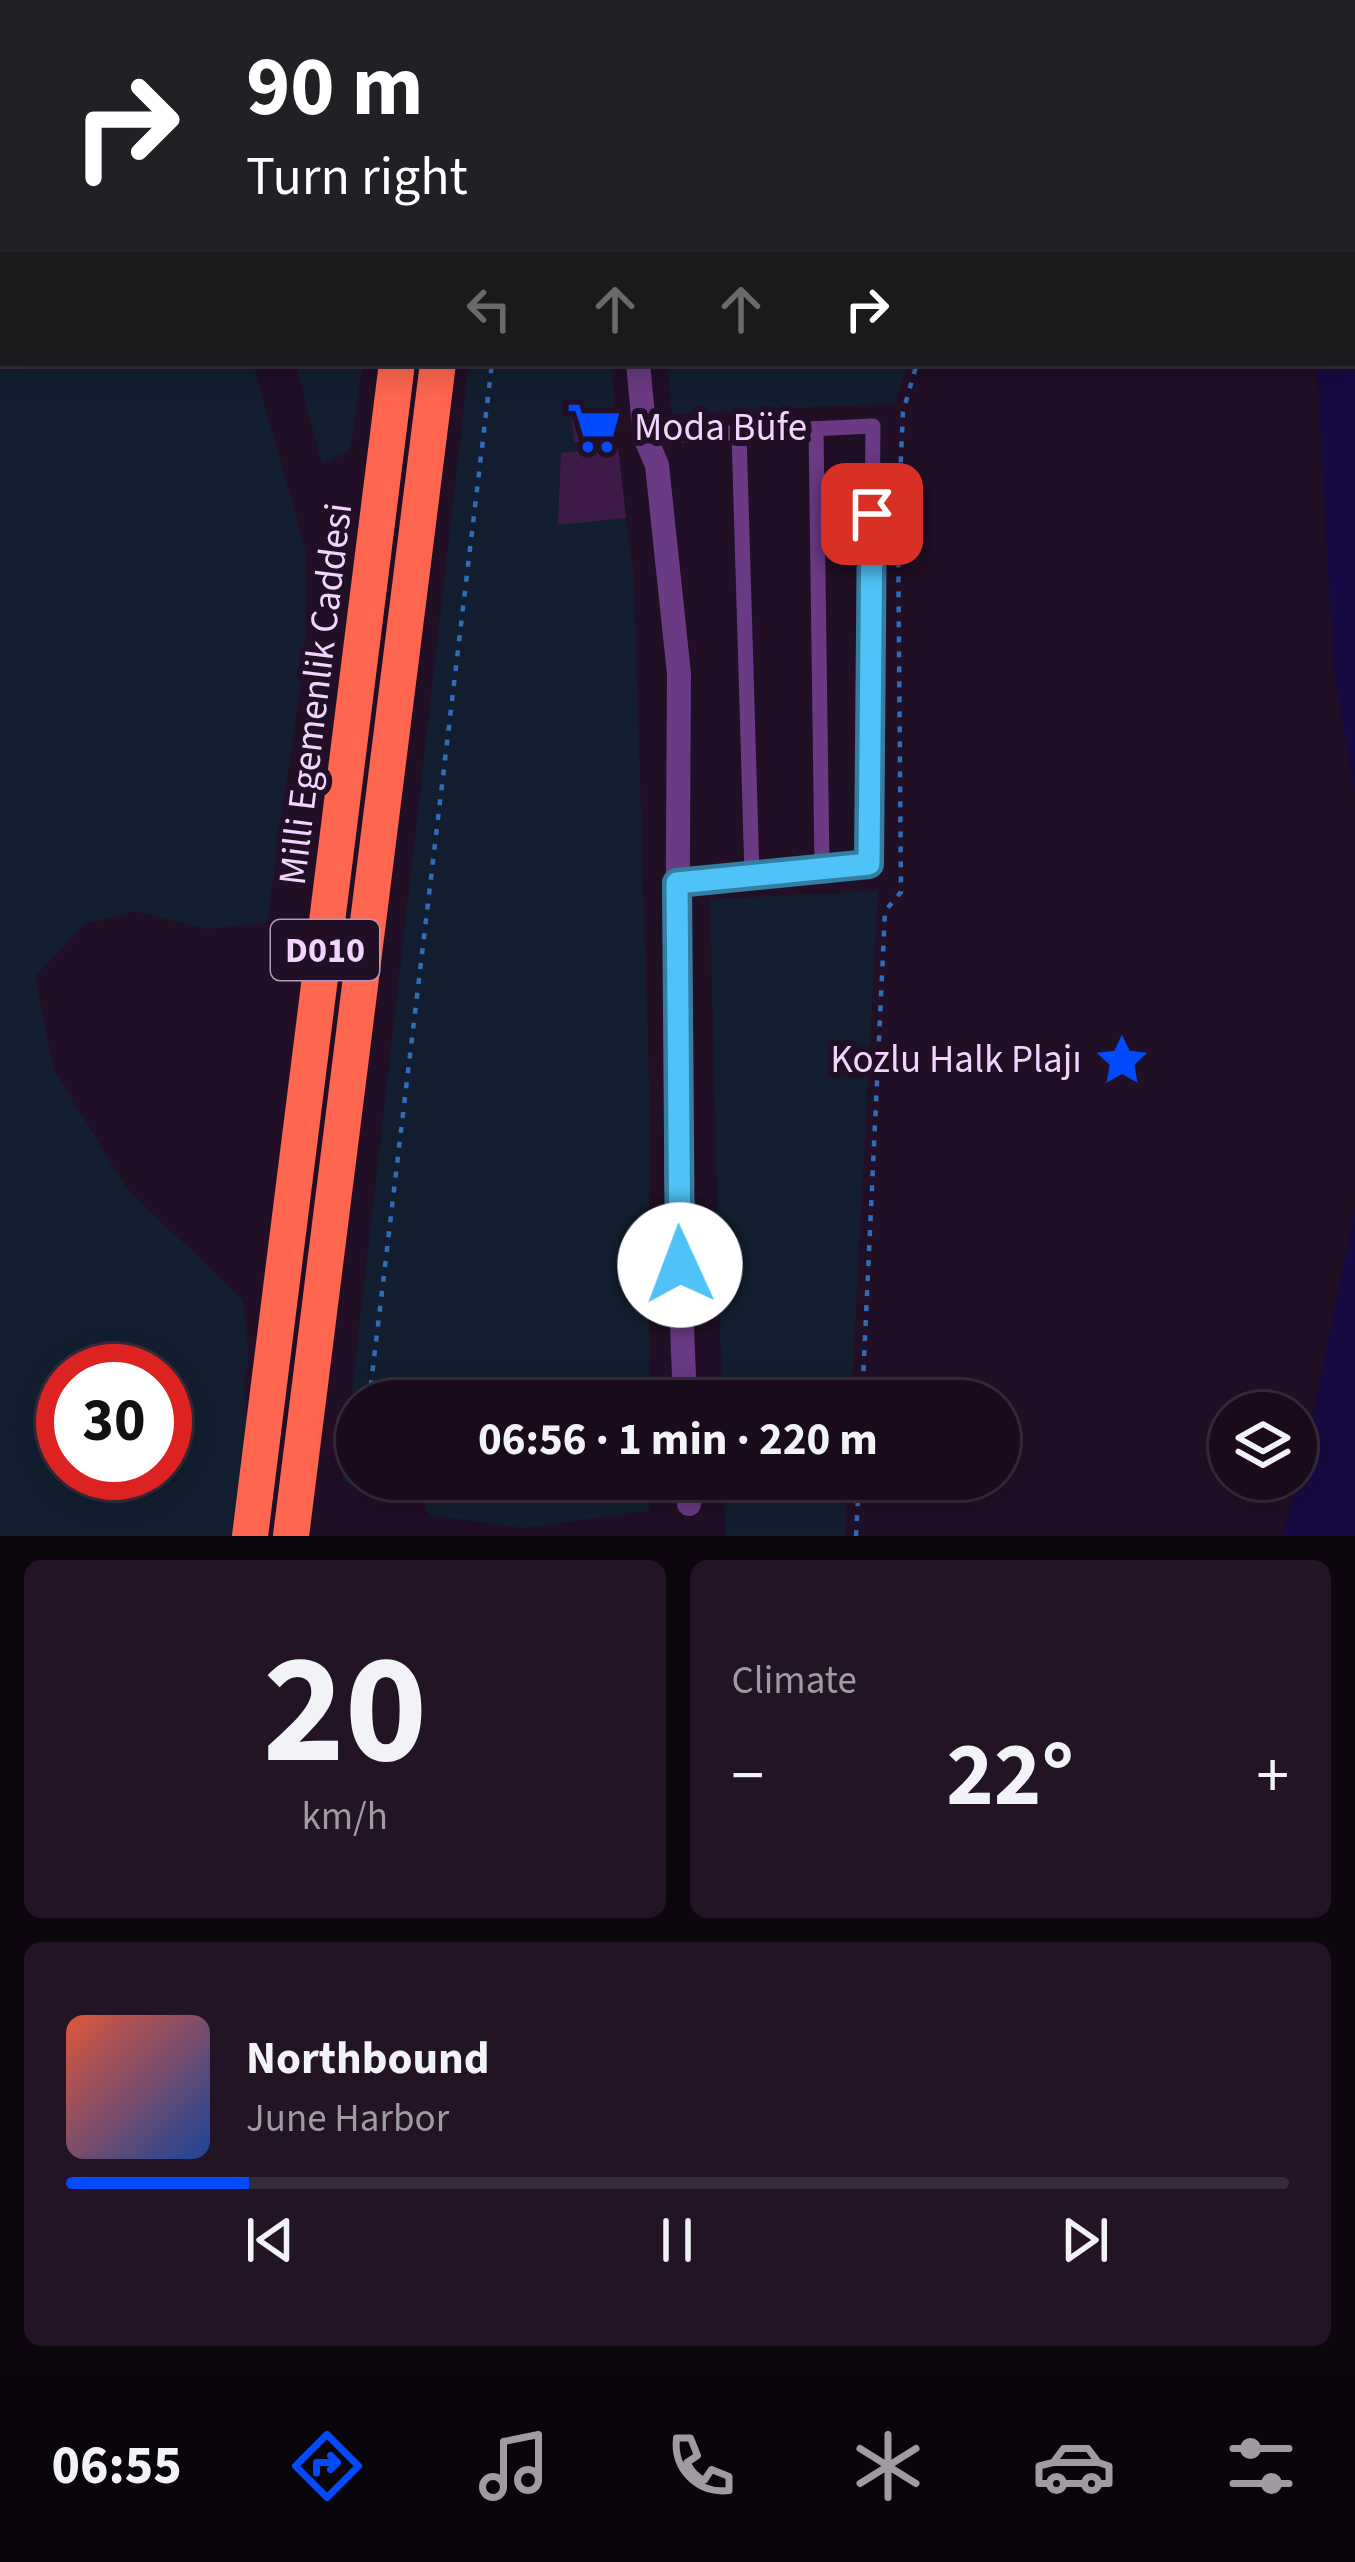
<!DOCTYPE html>
<meta charset="utf-8">
<style>
body{margin:0;font-family:"Source Sans 3",sans-serif;background:#221425;color:#f1f3f6;height:100vh;display:flex;flex-direction:column;font-size:45px;white-space:nowrap}
*{box-sizing:border-box;margin:0}
p{font-size:39px;color:#9f9ba3}
.icon{flex:none;width:66px;height:66px;fill:none;stroke:currentColor;stroke-width:2;stroke-linecap:round;stroke-linejoin:round}
.map{position:relative;height:1536px;overflow:hidden}
.sheet{display:flex;flex-direction:column;gap:24px;padding:24px;background:#0e060f;flex:1}
.sheet>*{flex:none}
.top-card{position:absolute;left:0px;top:0px;width:1356px;height:366px;box-shadow:0 6px 30px #0003,0 0 0 3px #372b3b;background:#202124;color:#fff;overflow:hidden}
.tools{position:absolute;left:1209px;top:1392px;display:grid;gap:24px}
.tools a{display:grid;place-items:center;width:108px;height:108px;border-radius:50%;background:#190b1c;box-shadow:0 6px 30px #0003,0 0 0 3px #372b3b;font-size:60px}
.speed{position:absolute;left:36px;top:1344px;display:flex;gap:24px;font-size:60px;font-weight:700;text-align:center}
.speed>*{display:grid;place-content:center;width:156px;height:156px;border-radius:50%;background:#190b1c;box-shadow:0 6px 30px #0003,0 0 0 3px #372b3b;line-height:1}
.speed .limit{border:18px solid #d22;background:#fff;color:#111}
.pin{position:absolute;display:grid;place-items:center;width:102px;height:102px;color:#fff;margin:-51px;border-radius:24px;box-shadow:0 6px 18px #0006}
.me{position:absolute;width:132px;margin:-66px;rotate:358deg;stroke-linejoin:round;filter:drop-shadow(0 0 9px #0008)}
.turn{display:flex;align-items:center;gap:42px;height:252px;padding:0 48px;font-size:54px}
.turn .icon{width:156px;height:156px;stroke-width:2.5}
.turn b{display:block;font-size:84px;line-height:102px}
.lanes{display:flex;align-items:center;height:114px;padding:0 48px;background:#0003;justify-content:center;gap:60px;direction:ltr}
.lanes .off{opacity:.35}
.big{font-size:90px;font-weight:700;line-height:1.1}
.sheet .tile{flex:1;display:flex;flex-direction:column;justify-content:center;gap:18px;min-width:0;padding:0 42px;border-radius:18px;background:#221425}
.sheet .dial{align-items:center;gap:0}
.dial b{font-size:156px;line-height:1}
.song{display:flex;align-items:center;gap:36px}
.cover{width:144px;height:144px;border-radius:18px;background:linear-gradient(135deg,hsl(10 70% 55%),hsl(220 70% 35%))}
.played{height:12px;border-radius:6px;background:linear-gradient(90deg,#014afd 15%,#372b3b 15%)}
.keys{display:flex;justify-content:space-around;direction:ltr}
.heat{display:flex;justify-content:space-between;align-items:center;font-size:66px;direction:ltr}
.sheet .tiles{flex:1;display:grid;gap:24px;grid-template-columns:1fr 1fr}
.tile:last-child{grid-column:span 2}
.trip{position:absolute;left:336px;top:1380px;width:684px;height:120px;border-radius:60px;background:#190b1c;box-shadow:0 6px 30px #0003,0 0 0 3px #372b3b;font-weight:700;line-height:120px;text-align:center}
.tabs{display:flex;height:192px;justify-content:space-around;align-items:center;background:#0a040b;color:#9f9ba3}
.tabs .icon{width:84px;height:84px}
.tabs .current{color:#014afd}
.tabs b{font-size:54px;color:#f1f3f6}
.map>svg:first-child{display:block}
</style>
<div class="map">
<svg width="1355" height="1536" viewBox="0 0 1355 1536">
<rect width="100%" height="100%" fill="#210f26"/>
<g fill="#121e2f" fill-rule="evenodd">
<path d="M 0,84 L 3,363 L 253,363 L 306,552 L 305,652 L 267,923 L 206,929 L 133,911 L 84,924 L 35,977 L 53,1068 L 127,1189 L 243,1300 L 249,1357 L 244,1383 L 248,1454 L 238,1486 L 231,1536 L 0,1536 ZM 63,1371 L 165,1371 L 165,1473 L 63,1473 Z"/>
<polygon points="296,363 363,363 350,450 322,464"/>
<polygon points="469,363 612,363 615,442 634,579 649,1080 649,1401 357,1401 357,1479 387,1479 355,1487 342,1480"/>
<polygon points="667,363 908,363 895,403 672,414"/>
<polygon points="878,891 851,1401 722,1401 710,899"/>
<polygon points="415,1479 649,1479 649,1511 523,1528 429,1515"/>
<polygon points="724,1479 847,1479 845,1536 725,1536"/>
</g>
<g fill="#180a43">
<polygon points="1355,52 1355,792 1333,666 1317,363 1353,363"/>
<polygon points="1355,1210 1355,1536 1282,1536 1303,1461"/>
</g>
<g fill="#3e1b46">
<polygon points="571,412 616,414 615,442 574,442"/>
<polygon points="618,447 626,518 558,525 561,453"/>
</g>
<g fill="none" stroke-linecap="round" stroke-linejoin="round">
<g stroke="#306cb7" stroke-width="4.5" stroke-dasharray="6 9" stroke-linecap="butt">
<polyline points="577,3 578,0"/>
<polyline points="1078,3 1080,0"/>
<polyline points="369,1401 492,363"/>
<polyline points="862,1401 885,911 901,892 898,525 903,412 917,363"/>
<polyline points="856,1536 859,1479"/>
</g>
<g stroke="#6a3a84" stroke-width="15">
<polyline points="816,429 822,868"/>
<polyline points="739,433 752,875"/>
<polyline points="645,437 873,426 869,864 677,883"/>
</g>
<g stroke="#6a3a84" stroke-width="24">
<polyline points="171,0 171,3"/>
<polyline points="700,3 701,0"/>
<polyline points="0,66 3,67"/>
<polyline points="638,363 645,437 657,465 679,674 676,1175 685,1401"/>
<polyline points="688,1479 689,1504"/>
</g>
<g stroke="#fe664f" stroke-width="36">
<polyline points="455,3 456,0"/>
<polyline points="501,3 502,0"/>
<polyline points="250,1536 397,363"/>
<polyline points="291,1536 438,363"/>
</g>
</g>
<g fill="none" stroke-linecap="round" stroke-linejoin="round">
<defs>
<polyline id="route" points="680,1265 677,883 869,864 872,514"/>
</defs>
<use href="#route" stroke="#337fa1" stroke-width="30"/>
<use href="#route" stroke="#4fc3f7" stroke-width="21"/>
</g>
<defs>
<symbol id="supermarket-bare" viewBox="-9 -9 18 18"><path d="M-6-5.5h2.5l.6 2H6L4.5 2H-2.5L-4.4-4H-6ZM-1.5 3.2a1.3 1.3 0 1 0 .1 0ZM3 3.2a1.3 1.3 0 1 0 .1 0Z" fill="#014afd" stroke="#210f26" stroke-width="2.5" paint-order="stroke"/></symbol>
<symbol id="sight-bare" viewBox="-9 -9 18 18"><path d="M0-6L1.8-2.2L6-1.7L2.9 1.2L3.7 5.4L0 3.3L-3.7 5.4L-2.9 1.2L-6-1.7L-1.8-2.2Z" fill="#014afd" stroke="#210f26" stroke-width="2.5" paint-order="stroke"/></symbol>
</defs>
<g fill-rule="evenodd">
<use href="#supermarket-bare" x="556" y="390" width="76" height="76"/>
<use href="#sight-bare" x="1084" y="1022" width="76" height="76"/>
</g>
<g text-anchor="middle" dominant-baseline="central" stroke-width="12" stroke-linejoin="round" paint-order="stroke">
<rect fill="#210f26" stroke="#b499be" stroke-width="3" x="271" y="920" width="108" height="60" rx="9"/>
<g font-size="36" font-weight="bold" fill="#f3d4ff">
<text x="325" y="950">D010</text>
</g>
<g font-size="39" fill="#f3d4ff" stroke="#210f26" text-anchor="start">
<text x="634" y="428">Moda Büfe</text>
<text x="1082" y="1060" text-anchor="end">Kozlu Halk Plajı</text>
</g>
<g font-size="39" fill="#f3d4ff" stroke="#210f26">
<text transform="translate(316 694) rotate(-83)">Milli Egemenlik Caddesi</text>
</g>
</g>
</svg>
<div class="tools">
<a><svg class="icon" aria-label="layers" viewBox="0 0 24 24"><path d="M12 4l9 5-9 5-9-5zM3 14l9 5 9-5"/></svg></a>
</div>
<div class="speed"><div class="limit">30</div></div>
<div class="pin" style="left:872px;top:514px;background:#d93025"><svg class="icon" aria-label="arrive" viewBox="0 0 24 24"><path d="M6 21V4h12l-3 4 3 4H6"/></svg></div>
<svg class="me" style="left:680px;top:1265px" viewBox="-20 -20 40 40"><circle r="19" fill="#fff"/><path d="M0-13L10 11 0 6-10 11z" fill="#4fc3f7"/></svg>
<div class="trip">06:56 · 1 min · 220 m</div>
<div class="top-card">
<div class="turn"><svg class="icon" aria-label="right" viewBox="0 0 24 24"><path d="M7 20v-9h11M14 6l5 5-5 5"/></svg><div><b>90 m</b>Turn right</div></div>
<div class="lanes"><svg class="icon off" aria-label="left" viewBox="0 0 24 24"><path d="M17 20v-9H6M10 6l-5 5 5 5"/></svg><svg class="icon off" aria-label="ahead" viewBox="0 0 24 24"><path d="M12 20V5M6 11l6-6 6 6"/></svg><svg class="icon off" aria-label="ahead" viewBox="0 0 24 24"><path d="M12 20V5M6 11l6-6 6 6"/></svg><svg class="icon" aria-label="right" viewBox="0 0 24 24"><path d="M7 20v-9h11M14 6l5 5-5 5"/></svg></div>
</div>
</div>
<section class="sheet">
<div class="tiles">
<div class="tile dial"><b>20</b><p>km/h</p></div>
<div class="tile"><p>Climate</p>
<div class="heat"><a>−</a><b class="big">22°</b><a>+</a></div>
</div>
<div class="tile">
<div class="song"><i class="cover"></i><div><b>Northbound</b><p>June Harbor</p></div></div>
<div class="played"></div>
<div class="keys"><svg class="icon" aria-label="previous" viewBox="0 0 24 24"><path d="M18 5L8 12l10 7zM5 5v14"/></svg><svg class="icon" aria-label="pause" viewBox="0 0 24 24"><path d="M8 5v14M16 5v14"/></svg><svg class="icon" aria-label="next" viewBox="0 0 24 24"><path d="M6 5l10 7-10 7zM19 5v14"/></svg></div>
</div>
</div>
</section>
<nav class="tabs">
<b>06:55</b>
<svg class="icon current" aria-label="directions" viewBox="0 0 24 24"><path d="M12 3l9 9-9 9-9-9zM9 14v-3h6M13 9l2 2-2 2"/></svg>
<svg class="icon" aria-label="music" viewBox="0 0 24 24"><path d="M9 18V5l10-2v13"/><circle cx="6" cy="18" r="3"/><circle cx="16" cy="16" r="3"/></svg>
<svg class="icon" aria-label="phone" viewBox="0 0 24 24"><path d="M5 4h4l2 5-3 2q2 4 5 5l2-3 5 2v4C11 20 4 13 5 4z"/></svg>
<svg class="icon" aria-label="climate" viewBox="0 0 24 24"><path d="M12 3v18M4 7l16 10M4 17L20 7"/></svg>
<svg class="icon" aria-label="car" viewBox="0 0 24 24"><path d="M5 17H2v-5l4-1 3-4h7l3 4 3 1v5h-3M9 17h6M6 11h13"/><circle cx="7" cy="17" r="2"/><circle cx="17" cy="17" r="2"/></svg>
<svg class="icon" aria-label="filters" viewBox="0 0 24 24"><path d="M4 7h16M4 17h16"/><circle cx="9" cy="7" r="2"/><circle cx="15" cy="17" r="2"/></svg>
</nav>
